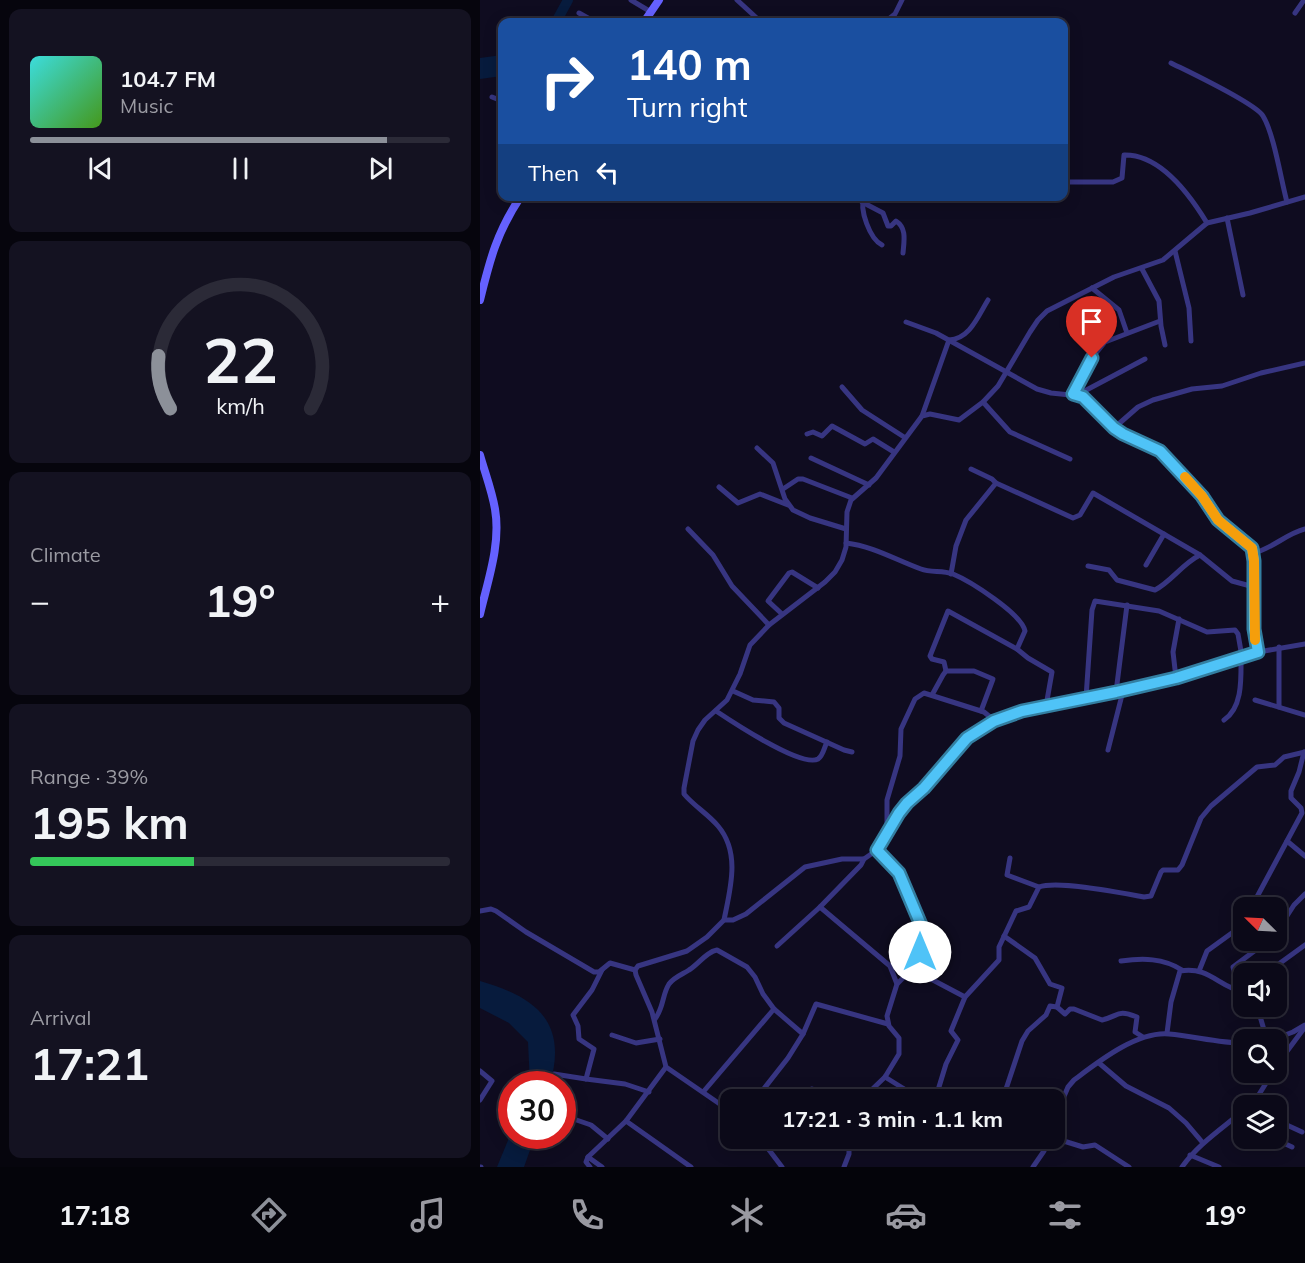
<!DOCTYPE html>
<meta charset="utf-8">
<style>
body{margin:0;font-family:Mulish,sans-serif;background:#141221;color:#f1f3f6;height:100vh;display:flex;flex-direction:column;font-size:22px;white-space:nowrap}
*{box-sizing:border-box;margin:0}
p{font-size:20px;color:#9a9aa2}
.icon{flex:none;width:33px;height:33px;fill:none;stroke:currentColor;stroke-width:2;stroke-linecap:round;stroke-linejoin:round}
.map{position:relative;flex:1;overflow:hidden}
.sheet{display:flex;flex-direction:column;gap:9px;padding:9px;background:#06050d;width:480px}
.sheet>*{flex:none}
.hud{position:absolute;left:18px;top:18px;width:570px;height:183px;border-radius:12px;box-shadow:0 3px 15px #0003,0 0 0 2px #2b2a37;background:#1a4fa0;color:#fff;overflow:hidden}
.needle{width:39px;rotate:294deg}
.buttons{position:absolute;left:753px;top:897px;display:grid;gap:12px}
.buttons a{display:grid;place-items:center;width:54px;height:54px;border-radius:12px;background:#0b0918;box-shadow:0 3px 15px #0003,0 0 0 2px #2b2a37;font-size:30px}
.speed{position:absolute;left:18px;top:1071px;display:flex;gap:12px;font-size:30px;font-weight:700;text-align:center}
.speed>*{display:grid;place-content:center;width:78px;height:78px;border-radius:50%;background:#0b0918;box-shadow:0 3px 15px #0003,0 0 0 2px #2b2a37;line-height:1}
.speed .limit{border:9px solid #d22;background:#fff;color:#111}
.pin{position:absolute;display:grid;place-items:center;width:51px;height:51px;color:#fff;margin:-62px -26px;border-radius:50% 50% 50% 0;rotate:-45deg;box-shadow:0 0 6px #0007}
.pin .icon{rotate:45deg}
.me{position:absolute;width:66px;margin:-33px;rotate:0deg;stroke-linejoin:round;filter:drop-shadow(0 0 4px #0008)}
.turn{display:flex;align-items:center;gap:21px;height:126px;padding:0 30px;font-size:27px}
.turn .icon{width:78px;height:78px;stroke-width:2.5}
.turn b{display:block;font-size:42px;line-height:51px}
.then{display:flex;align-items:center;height:57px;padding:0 30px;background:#0003;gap:12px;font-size:22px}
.big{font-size:45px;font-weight:700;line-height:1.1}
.sheet .tile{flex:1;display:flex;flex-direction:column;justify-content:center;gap:9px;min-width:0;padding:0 21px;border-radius:12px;background:#141221}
.sheet .dial{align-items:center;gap:0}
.dial svg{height:156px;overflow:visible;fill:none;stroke:#2b2a37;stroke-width:7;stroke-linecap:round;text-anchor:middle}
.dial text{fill:#f1f3f6;stroke:none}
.song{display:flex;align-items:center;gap:18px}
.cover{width:72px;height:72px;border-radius:9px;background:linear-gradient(135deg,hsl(180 70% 55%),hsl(100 70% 35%))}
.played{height:6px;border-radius:3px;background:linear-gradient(90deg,#8c9099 85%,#2b2a37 85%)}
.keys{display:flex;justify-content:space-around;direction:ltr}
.heat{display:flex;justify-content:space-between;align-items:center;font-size:33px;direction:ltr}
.charge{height:9px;border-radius:4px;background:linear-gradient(90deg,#34c759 39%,#2b2a37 0)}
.trip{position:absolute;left:240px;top:1089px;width:345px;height:60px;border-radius:12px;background:#0b0918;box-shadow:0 3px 15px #0003,0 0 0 2px #2b2a37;font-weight:700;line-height:60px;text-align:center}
.tab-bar{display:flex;height:96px;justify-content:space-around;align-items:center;background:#04040a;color:#9a9aa2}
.tab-bar .icon{width:42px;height:42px}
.tab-bar .current{color:#8c9099}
.tab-bar b{font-size:27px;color:#f1f3f6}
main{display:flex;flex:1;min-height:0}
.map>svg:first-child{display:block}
</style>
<main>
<section class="sheet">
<div class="tile">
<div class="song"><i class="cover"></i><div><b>104.7 FM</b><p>Music</p></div></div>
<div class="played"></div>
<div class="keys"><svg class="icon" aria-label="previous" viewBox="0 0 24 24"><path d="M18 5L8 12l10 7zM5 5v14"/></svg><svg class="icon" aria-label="pause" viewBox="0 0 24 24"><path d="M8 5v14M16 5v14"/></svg><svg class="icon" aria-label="next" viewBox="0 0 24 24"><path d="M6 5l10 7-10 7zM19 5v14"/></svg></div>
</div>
<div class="tile dial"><svg viewBox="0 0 100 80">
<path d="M14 69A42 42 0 1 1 86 69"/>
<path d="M14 69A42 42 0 0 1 8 42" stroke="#8c9099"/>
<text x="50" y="56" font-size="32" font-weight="700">22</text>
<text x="50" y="72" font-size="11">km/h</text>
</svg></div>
<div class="tile"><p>Climate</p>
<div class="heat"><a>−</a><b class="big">19°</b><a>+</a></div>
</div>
<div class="tile"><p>Range · 39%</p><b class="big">195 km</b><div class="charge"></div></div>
<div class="tile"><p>Arrival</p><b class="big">17:21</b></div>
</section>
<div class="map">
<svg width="825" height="1167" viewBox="0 0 825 1167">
<rect width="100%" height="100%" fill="#0f0c20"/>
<g fill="#071b3d">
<polygon points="22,55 22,76 0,79 0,58"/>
<path d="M 0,981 C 56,997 88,1022 70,1084 L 50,1084 L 48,1042 L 29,1023 L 0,1008 Z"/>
<polygon points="31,1133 32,1136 55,1136 44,1167 17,1167"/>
</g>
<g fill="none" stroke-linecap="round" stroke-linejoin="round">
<polyline stroke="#071b3d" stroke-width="10" points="76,22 88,0"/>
<g stroke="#373581" stroke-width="5">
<polyline points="151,0 171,12"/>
<polyline points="257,0 281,22"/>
<polyline points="99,13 115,22"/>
<polyline points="815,13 824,0"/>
<polyline points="405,22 415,14 422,0"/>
<path d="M 691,63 C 709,72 775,103 783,116 C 794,134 801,180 807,202"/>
<polyline points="12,97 22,101"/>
<path d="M 584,182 L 633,182 L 642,178 L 644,155 C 680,154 710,195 727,223"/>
<path d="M 384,196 C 379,210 390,239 402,245"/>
<path d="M 382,202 L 403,213 L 408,226 L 411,226 L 416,221 C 427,228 424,241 423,253"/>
<polyline points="747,218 763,295"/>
<polyline points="695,251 709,308 711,341"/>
<polyline points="662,269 679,301 681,326 685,345"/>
<polyline points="612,288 639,310 647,333"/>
<polyline points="426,322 456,333 557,389 571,393 600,396 634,428 643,434 680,451 722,496 738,520 772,548 774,561 773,629 778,652"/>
<polyline points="362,387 382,410 424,437"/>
<polyline points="593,395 612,358 625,342 680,321"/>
<polyline points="597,395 665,359"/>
<polyline points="503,402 530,432 590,459"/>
<path d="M 442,416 L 469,340 C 490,339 498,316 508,300"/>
<polyline points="634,428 658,407 673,400 712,389 742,386 781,373 825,363"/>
<polyline points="327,434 333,432 342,436 352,426 385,444 393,439 414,452"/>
<polyline points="277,448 293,463 305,499 313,510 330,518 366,529"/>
<polyline points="331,458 389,485"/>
<polyline points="491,469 512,479 516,483"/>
<polyline points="239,487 258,503 280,494 308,505"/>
<polyline points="303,489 318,479 323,479 372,498"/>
<polyline points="208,529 233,555 252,586 289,625"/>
<path d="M 366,543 C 393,546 416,560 441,569 C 451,573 462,570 473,574 C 490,581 542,614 545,631 L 537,649 L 548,658 L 572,672 L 566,706"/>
<path d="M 774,553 C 793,548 806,534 825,529"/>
<polyline points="666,565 684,534"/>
<path d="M 608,566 L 629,570 L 637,580 L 675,590 C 692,581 702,564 720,555"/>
<polyline points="471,574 476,546 486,520 516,483 593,518 600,515 613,493 720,555 752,581 774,587"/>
<polyline points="302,614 288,601 309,573 312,572 338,588"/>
<polyline points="466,671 464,662 452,659 450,656 468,611 537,649"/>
<polyline points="696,678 693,652 699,619"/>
<polyline points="253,691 273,700 294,702 299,708 299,718 304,723 364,750 372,752"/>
<polyline points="636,692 647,605"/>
<polyline points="452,695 463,675 466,671 494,671 513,679 501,711"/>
<polyline points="606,698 612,610 615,601 679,611 727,632 755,630 758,634 762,657"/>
<polyline points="775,700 825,715"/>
<polyline points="799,707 799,647"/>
<path d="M 236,711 C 251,721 322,768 338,759 C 343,756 344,748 347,742"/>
<path d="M 744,720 C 763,707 761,678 761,657"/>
<polyline points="628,750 643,691"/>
<polyline points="407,832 407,800 420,756 421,729 435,699 444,693 504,712 515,721"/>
<polyline points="807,841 825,856"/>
<path d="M 397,850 L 419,873 L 441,925 L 440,952 L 432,969 L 485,997 L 519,960 L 519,947 L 536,911 L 549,907 L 559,887 C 578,880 642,893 664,897 L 671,896 L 681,872 L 683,870 L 698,870 L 702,865 L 721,818 L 731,806 L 777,767 L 795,765 L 804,757 L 825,752"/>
<polyline points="530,858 527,875 559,887"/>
<polyline points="340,907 410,966 417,984 407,1016 409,1026 419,1038 419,1054 405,1077 381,1100"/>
<polyline points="771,908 822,813 821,808 811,798 811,791 819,772 824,752"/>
<polyline points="0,911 11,909 16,911 46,932 114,972 119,972 130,963 155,970"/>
<path d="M 244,920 C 250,890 261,853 238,826 C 228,814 214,806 204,794 L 204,788 L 213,741 L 218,730 L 225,720 L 247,700 L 260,674 L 270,645 L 289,625 L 345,582 L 355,572 L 362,560 L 366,547 L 367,512 L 371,500 L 396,478 L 442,416 L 450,414 L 479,420 L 503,402 L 518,386 L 550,332 L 558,320 L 567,311 L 634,277 L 683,260 L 727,223 L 770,213 L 825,197"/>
<polyline points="796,933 814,905 825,894"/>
<path d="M 524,936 L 555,958 L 570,984 L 582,988 L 577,1007 L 585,1014 L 590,1009 L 594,1009 L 622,1020 C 639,1016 637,1009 657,1017 L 655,1032 L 663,1037"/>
<polyline points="297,946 340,907 381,865 384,859"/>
<path d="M 641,961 C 663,958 683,958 702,970"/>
<polyline points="122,970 112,990 93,1015 98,1026 99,1039 114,1049 106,1079 145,1084 169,1092"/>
<polyline points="719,971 727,951 756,930 764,921"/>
<polyline points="785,974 825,945"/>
<polyline points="764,978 755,974 753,967 789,940"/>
<polyline points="417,984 432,969"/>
<polyline points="777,1006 787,1040"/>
<path d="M 175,1019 C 184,1007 182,995 189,984 C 194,977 203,974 209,970 C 219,964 226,952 237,950 L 267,967 L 275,977 L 283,994 L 294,1009 L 323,1034"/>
<path d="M 687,1033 L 691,1002 L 700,971 C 730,966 738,987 764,992"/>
<polyline points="132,1035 156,1043 180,1039"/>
<polyline points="792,1040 813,1032 825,1025"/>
<polyline points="619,1063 646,1086 689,1108 706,1123 723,1143"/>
<polyline points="796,1066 825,1027"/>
<polyline points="0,1071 12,1081 0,1100"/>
<polyline points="74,1074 106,1079"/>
<polyline points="405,1077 442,1100"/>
<polyline points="332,1089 340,1093 345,1100"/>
<polyline points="224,1091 294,1009"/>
<polyline points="275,1100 308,1058 323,1034 336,1004 408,1024"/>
<polyline points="455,1100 466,1064 478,1040 471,1031 485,997"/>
<polyline points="502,1100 510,1090 525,1092"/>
<polyline points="553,1100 537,1093 525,1092 542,1041 548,1031 566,1015 570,1006 577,1007"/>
<polyline points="769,1106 778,1096 793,1072"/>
<polyline points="250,1111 186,1067 172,1012 156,975 155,970 158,966 207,951 227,937 244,920 253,920 266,914 325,867 362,859 384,859 397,850 419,813 427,803 444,788 487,738 515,721 541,711 636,692 696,678 778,652 825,644"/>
<polyline points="82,1115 111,1125 128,1139"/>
<path d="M 574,1120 L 588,1087 L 594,1080 C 618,1062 657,1031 689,1034 C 714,1036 738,1043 764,1043"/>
<polyline points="796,1120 822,1132"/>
<polyline points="146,1121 211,1167"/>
<polyline points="280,1138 302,1167"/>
<polyline points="574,1138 603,1147 615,1145 649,1167"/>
<polyline points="793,1138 812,1147"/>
<polyline points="710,1155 739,1167"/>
<polyline points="108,1157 122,1167"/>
<polyline points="0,1167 1,1167"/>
<polyline points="110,1167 106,1162 108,1157 146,1121 186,1067"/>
<polyline points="364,1167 369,1154 369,1138"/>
<polyline points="553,1167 564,1151 568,1138"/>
<path d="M 702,1167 C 718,1144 743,1128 764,1110"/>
</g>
<g stroke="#6561ff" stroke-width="8">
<polyline points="164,22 179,0"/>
<path d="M 0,300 C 10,259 17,232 41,196"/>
<path d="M 0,455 C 5,473 12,491 15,509 C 21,544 8,580 0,614"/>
</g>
</g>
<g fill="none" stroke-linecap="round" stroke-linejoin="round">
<defs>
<polyline id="route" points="440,952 441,925 419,873 397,850 419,813 427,803 444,788 487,738 514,721 542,711 636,692 696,678 778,652 774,629 774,561 772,548 738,520 722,496 680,451 643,434 634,428 603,397 593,394 612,358"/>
</defs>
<use href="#route" stroke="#337fa1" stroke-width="15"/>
<use href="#route" stroke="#4fc3f7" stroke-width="10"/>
<polyline stroke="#f59e0b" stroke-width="10" points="705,477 722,496 738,520 772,548 774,561 775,640"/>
</g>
</svg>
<div class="buttons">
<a><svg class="needle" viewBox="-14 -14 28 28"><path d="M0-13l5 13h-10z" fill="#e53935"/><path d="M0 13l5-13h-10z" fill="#9a9aa2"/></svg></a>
<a><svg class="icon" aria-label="sound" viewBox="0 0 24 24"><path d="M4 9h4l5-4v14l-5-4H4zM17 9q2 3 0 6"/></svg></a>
<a><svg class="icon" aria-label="search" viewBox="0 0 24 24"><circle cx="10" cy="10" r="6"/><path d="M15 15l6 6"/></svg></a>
<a><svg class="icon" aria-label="layers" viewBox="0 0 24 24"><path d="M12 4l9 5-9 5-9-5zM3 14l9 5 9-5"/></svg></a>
</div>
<div class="speed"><div class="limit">30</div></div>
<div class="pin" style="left:612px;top:358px;background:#d93025"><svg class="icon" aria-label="arrive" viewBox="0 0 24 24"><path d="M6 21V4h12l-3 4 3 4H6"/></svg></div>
<svg class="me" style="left:440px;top:952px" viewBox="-20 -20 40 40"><circle r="19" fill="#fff"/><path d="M0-13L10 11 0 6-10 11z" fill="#4fc3f7"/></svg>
<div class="trip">17:21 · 3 min · 1.1 km</div>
<div class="hud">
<div class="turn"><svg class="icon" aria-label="right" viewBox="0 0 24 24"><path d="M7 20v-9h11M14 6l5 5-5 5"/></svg><div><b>140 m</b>Turn right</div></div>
<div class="then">Then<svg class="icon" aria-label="left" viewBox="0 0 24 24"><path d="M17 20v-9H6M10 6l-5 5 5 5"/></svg></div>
</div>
</div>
</main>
<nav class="tab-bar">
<b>17:18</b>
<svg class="icon current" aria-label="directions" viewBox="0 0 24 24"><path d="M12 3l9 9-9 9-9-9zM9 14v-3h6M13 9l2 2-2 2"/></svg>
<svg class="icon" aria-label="music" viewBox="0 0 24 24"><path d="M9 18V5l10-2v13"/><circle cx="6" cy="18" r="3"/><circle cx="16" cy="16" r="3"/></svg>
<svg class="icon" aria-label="phone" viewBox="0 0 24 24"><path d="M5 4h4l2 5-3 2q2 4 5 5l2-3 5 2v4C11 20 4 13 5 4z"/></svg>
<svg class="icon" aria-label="climate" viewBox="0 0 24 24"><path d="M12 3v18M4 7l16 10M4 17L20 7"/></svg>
<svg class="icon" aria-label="car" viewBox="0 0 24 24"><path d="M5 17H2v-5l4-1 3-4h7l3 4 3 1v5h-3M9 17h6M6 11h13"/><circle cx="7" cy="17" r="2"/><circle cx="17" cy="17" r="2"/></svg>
<svg class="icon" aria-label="filters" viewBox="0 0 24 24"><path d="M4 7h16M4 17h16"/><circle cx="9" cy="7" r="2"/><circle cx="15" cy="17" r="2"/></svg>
<b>19°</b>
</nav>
